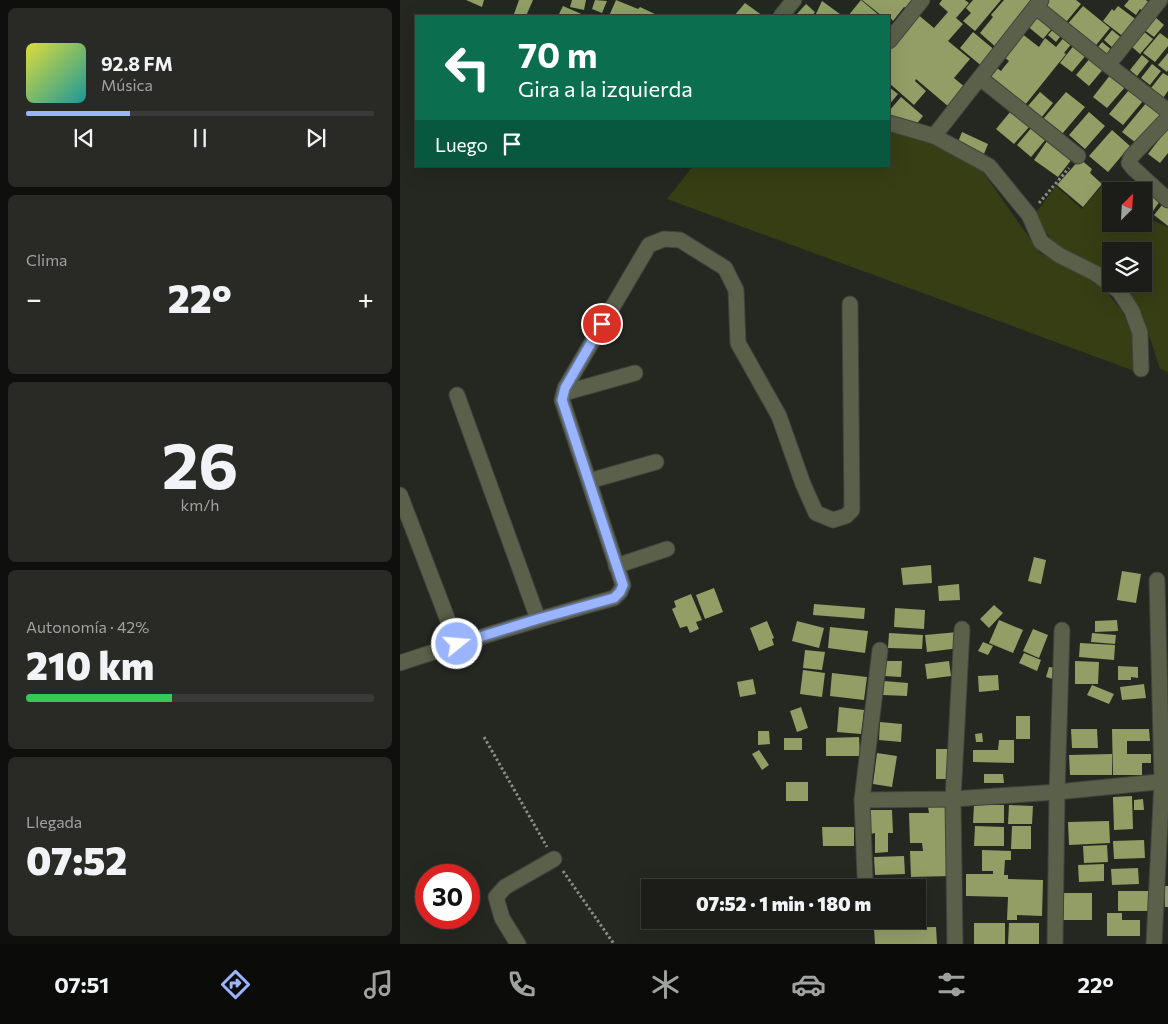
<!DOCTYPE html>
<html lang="es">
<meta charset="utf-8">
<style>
body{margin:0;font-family:Commissioner,sans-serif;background:#292a26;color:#f1f3f6;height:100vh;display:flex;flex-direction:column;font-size:19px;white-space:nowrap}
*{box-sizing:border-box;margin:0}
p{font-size:16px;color:#a0a2a2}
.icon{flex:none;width:28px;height:28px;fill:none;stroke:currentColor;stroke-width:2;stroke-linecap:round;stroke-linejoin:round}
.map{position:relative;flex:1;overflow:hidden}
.drawer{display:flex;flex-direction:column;gap:8px;padding:8px;background:#0f100e;width:400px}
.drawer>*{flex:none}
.guide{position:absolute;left:15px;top:15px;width:475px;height:152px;border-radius:0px;box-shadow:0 5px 20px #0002,0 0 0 1px #3a3b38;background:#0b6e4f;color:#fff;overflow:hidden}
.needle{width:32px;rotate:24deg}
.tools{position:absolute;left:702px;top:182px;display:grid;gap:10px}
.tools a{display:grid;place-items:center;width:50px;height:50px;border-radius:0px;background:#1c1d19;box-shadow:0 5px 20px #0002,0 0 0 1px #3a3b38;font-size:25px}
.speed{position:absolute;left:15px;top:864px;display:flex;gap:10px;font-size:25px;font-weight:700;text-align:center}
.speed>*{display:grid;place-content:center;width:65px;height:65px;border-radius:50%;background:#1c1d19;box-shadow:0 5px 20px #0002,0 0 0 1px #3a3b38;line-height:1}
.speed .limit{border:8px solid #d22;background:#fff;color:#111}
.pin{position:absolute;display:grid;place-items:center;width:42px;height:42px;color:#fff;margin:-21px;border:2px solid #fff;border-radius:50%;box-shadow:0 1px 5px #0007}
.me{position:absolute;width:55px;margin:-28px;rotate:73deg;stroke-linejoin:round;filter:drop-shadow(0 0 4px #0008)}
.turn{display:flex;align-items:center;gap:18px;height:105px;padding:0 20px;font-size:22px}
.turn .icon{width:65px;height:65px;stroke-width:2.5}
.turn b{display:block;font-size:35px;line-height:42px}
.then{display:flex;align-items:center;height:48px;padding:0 20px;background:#0003;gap:10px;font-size:19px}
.big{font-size:38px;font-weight:800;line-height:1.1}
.drawer .tile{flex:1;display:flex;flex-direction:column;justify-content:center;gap:8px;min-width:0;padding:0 18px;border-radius:8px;background:#292a26}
.drawer .dial{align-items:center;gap:0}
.dial b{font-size:65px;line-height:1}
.song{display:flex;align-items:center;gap:15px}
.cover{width:60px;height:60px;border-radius:8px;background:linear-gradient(135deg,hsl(60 70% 55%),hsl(180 70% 35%))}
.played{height:5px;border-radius:2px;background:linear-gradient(90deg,#9ab5fd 30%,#3a3b38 30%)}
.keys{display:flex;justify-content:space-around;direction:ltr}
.heat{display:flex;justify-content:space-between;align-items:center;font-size:28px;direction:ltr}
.charge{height:8px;border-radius:4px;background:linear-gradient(90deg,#34c759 42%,#3a3b38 0)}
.trip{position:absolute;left:241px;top:879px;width:285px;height:50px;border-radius:0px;background:#1c1d19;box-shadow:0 5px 20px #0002,0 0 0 1px #3a3b38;font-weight:800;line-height:50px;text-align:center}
.dock{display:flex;height:80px;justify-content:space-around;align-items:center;background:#0b0c0a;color:#a0a2a2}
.dock .icon{width:35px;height:35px}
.dock .active{color:#9ab5fd}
.dock b{font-size:22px;color:#f1f3f6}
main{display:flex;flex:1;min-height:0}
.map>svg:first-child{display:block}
</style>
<main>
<section class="drawer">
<div class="tile">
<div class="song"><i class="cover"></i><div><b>92.8 FM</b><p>Música</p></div></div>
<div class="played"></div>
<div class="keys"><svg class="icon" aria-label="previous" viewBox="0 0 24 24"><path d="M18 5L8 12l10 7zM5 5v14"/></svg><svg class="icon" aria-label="pause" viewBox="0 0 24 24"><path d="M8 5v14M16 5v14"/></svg><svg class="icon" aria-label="next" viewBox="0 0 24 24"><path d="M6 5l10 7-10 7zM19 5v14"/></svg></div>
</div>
<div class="tile"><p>Clima</p>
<div class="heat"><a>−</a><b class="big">22°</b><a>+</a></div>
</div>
<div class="tile dial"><b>26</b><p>km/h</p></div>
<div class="tile"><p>Autonomía · 42%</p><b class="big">210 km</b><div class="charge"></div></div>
<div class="tile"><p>Llegada</p><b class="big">07:52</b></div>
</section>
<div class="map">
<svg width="768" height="944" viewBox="0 0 768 944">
<rect width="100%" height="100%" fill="#252721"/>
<g fill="#373e14">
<path d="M 489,129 C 515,137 548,147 571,162 C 575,165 579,169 583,172 L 640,253 L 684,274 L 706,291 L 722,311 L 736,342 L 740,373 L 267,199 L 293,166 L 489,166 Z"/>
<polygon points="656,186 682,209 701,187 711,196 711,224 744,224 744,210 752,220 768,227 768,372 760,369 743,316 725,284 744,284 744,251 711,251 711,274 673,255 653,242 634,215"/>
</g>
<g fill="#929e65">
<polygon points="66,0 84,0 82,7"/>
<polygon points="119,0 133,0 126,16 119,16 114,14"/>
<polygon points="172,0 186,0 184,10 170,7"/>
<polygon points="195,0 207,1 202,13 192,9"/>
<polygon points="216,0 238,9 240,7 259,16 209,16"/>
<polygon points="461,0 480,16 448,16"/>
<polygon points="462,0 513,0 506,8 504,7 493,21 489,16 486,15 482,16"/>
<polygon points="542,0 565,0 569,3 556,18 563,24 548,41 570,59 554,78 566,88 549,107 516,79 515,81 526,91 514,105 489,83 489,72 490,70 489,68 489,45 516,13 534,28 548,12 539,4"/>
<polygon points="573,0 601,0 575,31 563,21 571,13 566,8"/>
<polygon points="604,0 637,0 598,49 580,33 593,17 591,15"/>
<polygon points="645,0 676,0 681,4 662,27 639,8"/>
<polygon points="729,0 746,0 752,5 746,13 740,9 736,15 724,6"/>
<polygon points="422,1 440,14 439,16 415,16"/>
<polygon points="345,3 363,16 334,16"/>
<polygon points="406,4 415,12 412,16 395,16"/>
<polygon points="163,6 186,16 158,16"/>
<polygon points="683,6 710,28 692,50 665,27"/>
<polygon points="718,6 738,21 725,38 703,21 712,9 714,11"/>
<polygon points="637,12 654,26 643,39 626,25"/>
<polygon points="754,16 764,25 754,37 743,29"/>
<polygon points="656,26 664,32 656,42 648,35"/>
<polygon points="712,30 723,39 714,49 704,40"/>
<polygon points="743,31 753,39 740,54 731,46"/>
<polygon points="573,32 597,52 584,68 560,48"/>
<polygon points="621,33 639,47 645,38 656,47 665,36 673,42 664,53 666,54 625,105 606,89 604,92 585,77 594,66 601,71 604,67 609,61 603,56"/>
<polygon points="760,33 768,39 768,46 755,62 743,53"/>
<polygon points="702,42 713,51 706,60 695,51"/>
<polygon points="675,44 687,54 672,72 660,63"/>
<polygon points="768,53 768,70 767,72 758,65"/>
<polygon points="742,55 749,61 737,76 730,70"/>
<polygon points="692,56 705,67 689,86 676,75"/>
<polygon points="752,64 761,71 750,85 741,78"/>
<polygon points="763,73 768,76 768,91 763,98 751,88"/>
<polygon points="711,74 726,86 707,108 693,97"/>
<polygon points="489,87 498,94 489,105"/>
<polygon points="729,90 743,101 723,125 709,114"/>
<polygon points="640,92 653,103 641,118 627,107"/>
<polygon points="666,92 685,107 662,134 643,119"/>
<polygon points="501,97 523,116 515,126 489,117 489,111"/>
<polygon points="747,102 765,116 740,146 722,132"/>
<polygon points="611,111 630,126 614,144 596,129"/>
<polygon points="689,112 705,126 685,149 669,135"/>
<polygon points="632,127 646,139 631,157 617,145"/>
<polygon points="768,128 768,153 760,163 748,154"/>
<polygon points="712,130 730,146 708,172 689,156"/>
<polygon points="562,132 588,144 584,154 558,142"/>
<polygon points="647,141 672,159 658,177 634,160"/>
<polygon points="680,159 692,169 690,173 702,184 683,207 657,185"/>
<polygon points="748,188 762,198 753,211 744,204 744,195"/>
<polygon points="766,200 768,202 768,226 754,215"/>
<polygon points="634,557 646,560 641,584 628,581"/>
<polygon points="531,565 532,583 503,585 501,568"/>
<polygon points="722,571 741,574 736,603 717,600"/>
<polygon points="559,584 560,600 539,601 538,586"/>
<polygon points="314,588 323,612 305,619 296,595"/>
<polygon points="291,594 302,620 296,622 299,629 290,633 287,626 280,628 272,609 276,607 274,601"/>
<polygon points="414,604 465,608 464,619 413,615"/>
<polygon points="594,605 603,613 589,628 580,619"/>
<polygon points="495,608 525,610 524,629 494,627"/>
<polygon points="599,620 623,630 613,653 589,643"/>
<polygon points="717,620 718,631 695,632 695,621"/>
<polygon points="367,621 374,638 372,639 374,645 359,651 350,628"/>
<polygon points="397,621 424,628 419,648 392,641"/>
<polygon points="430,627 468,631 465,653 428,648"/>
<polygon points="633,629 648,635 639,658 623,651"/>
<polygon points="558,632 560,648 527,652 525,635"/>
<polygon points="489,633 523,635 522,649 488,648"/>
<polygon points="692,633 716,635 715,644 691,642"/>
<polygon points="583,642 593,646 588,655 578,651"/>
<polygon points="680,643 715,645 714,660 679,657"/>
<polygon points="405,650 425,652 422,670 403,668"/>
<polygon points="624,653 641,660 637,671 619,663"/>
<polygon points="485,661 502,661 501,677 484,676"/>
<polygon points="549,661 551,676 527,679 525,664"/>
<polygon points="675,661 699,662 698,684 675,684"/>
<polygon points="718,666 738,667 738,678 731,677 731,680 718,680"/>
<polygon points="649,667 656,668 653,679 646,677"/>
<polygon points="403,670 425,673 422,697 400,694"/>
<polygon points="432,673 467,677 464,700 430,696"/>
<polygon points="598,675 599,690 579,692 578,676"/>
<polygon points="353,679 356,694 340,697 337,682"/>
<polygon points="484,681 508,683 507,696 483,695"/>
<polygon points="744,684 746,698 722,700 720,687"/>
<polygon points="692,685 714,694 709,704 687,695"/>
<polygon points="401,707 408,728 397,732 390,711"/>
<polygon points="439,707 464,710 461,734 437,732"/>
<rect x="616" y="716" width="14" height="23"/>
<polygon points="480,722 502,724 501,742 479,740"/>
<polygon points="671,729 697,729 698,748 672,748"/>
<polygon points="712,729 749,729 750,741 727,741 727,754 751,754 751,763 742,763 742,775 713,775"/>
<polygon points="358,731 369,731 370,744 358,745"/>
<polygon points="582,733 583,742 576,742 575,734"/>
<polygon points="459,737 460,756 426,756 426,738"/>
<rect x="384" y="738" width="18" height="12"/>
<polygon points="599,740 614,740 614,763 573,762 573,750 598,750"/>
<rect x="536" y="749" width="14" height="30"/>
<polygon points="359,750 369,765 362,770 352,754"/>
<polygon points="477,753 497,756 492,787 473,784"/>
<polygon points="712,754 712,775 670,775 669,755"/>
<polygon points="584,774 603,774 604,783 584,783"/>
<rect x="386" y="782" width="22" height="19"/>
<polygon points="732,796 733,829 714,830 713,797"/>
<polygon points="743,799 744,810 734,810 734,800"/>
<polygon points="574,805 604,805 604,823 573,823"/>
<polygon points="609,805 633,806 632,824 608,824"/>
<polygon points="548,806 551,876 511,877 510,851 523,851 522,843 510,843 509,813 529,813 528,807"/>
<polygon points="469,810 492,810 493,833 488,833 488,852 475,853 475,833 470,834"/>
<polygon points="709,821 710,843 669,845 668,822"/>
<polygon points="575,826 604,827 604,846 574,846"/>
<polygon points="612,826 631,826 631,849 611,849"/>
<polygon points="422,827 454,827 454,846 423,846"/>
<polygon points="744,840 745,858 714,859 713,841"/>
<polygon points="707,845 708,862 684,863 683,846"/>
<polygon points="582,850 611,851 611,860 605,860 604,875 608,875 608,879 643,880 642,916 617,915 617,920 607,920 608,897 566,896 566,874 593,874 593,871 582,871"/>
<polygon points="504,856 505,874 475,875 474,857"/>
<polygon points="704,864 704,881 679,882 678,865"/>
<polygon points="738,868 739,884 712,885 711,869"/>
<polygon points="764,886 768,886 768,907 765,907"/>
<polygon points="718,891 749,891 748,911 718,911"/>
<polygon points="664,893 692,893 692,920 663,920"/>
<polygon points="707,913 722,913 722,920 740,920 740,936 707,936"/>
<rect x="574" y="923" width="31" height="21"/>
<polygon points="609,923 639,923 639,944 608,944"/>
<polygon points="536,927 537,944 475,944 474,928"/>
</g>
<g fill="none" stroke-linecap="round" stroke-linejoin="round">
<defs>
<g id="minor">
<polyline points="636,7 708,65 768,111"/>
<polyline points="381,16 394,0"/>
<polyline points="489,41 522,0"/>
<polyline points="708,65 760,0"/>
<polyline points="580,78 678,156"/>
<polyline points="768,118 731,157 729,163 734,169 768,200"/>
<polyline points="489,123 534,136 589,166 629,215 641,242 659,255 695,273 719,291 732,311 740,333 741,369"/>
<polyline points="534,136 641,0"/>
<polyline points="164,393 235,373"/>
<polyline points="57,395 138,619"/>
<polyline points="189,481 256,462"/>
<polyline points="0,495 57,644"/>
<polyline points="216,566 267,549"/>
<path d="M 0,663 C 71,639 142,618 214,598 L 220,592 L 223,585 L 162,400 L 165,388 L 249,245 L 264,239 L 280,240 L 325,268 L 336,290 L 338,343 L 379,416 L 403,484 L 416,513 L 433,520 L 446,516 L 452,510 L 450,304"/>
<polyline points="462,800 553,799 657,792 768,781"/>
<polyline points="465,877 462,800 480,650"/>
<polyline points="118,944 102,918 96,897 105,887 154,859"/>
<polyline points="555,944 553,799 562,629"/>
<polyline points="655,944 657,792 662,630"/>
<polyline points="754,944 762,781 757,580"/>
</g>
</defs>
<use href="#minor" stroke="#41433d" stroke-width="17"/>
<g stroke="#8a8c87" stroke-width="3" stroke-dasharray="2.5 2.5" stroke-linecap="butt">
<polyline points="639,203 669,168"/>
<polyline points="84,737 147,847"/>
<polyline points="163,871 214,944"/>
</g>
<use href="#minor" stroke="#5a6049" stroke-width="15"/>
</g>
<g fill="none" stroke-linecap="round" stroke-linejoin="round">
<defs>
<polyline id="route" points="57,644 138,619 214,598 220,592 223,585 162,400 165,388 202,324"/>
</defs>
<use href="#route" stroke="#6476a4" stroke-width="12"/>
<use href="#route" stroke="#9ab5fd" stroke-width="9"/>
</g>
</svg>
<div class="tools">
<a><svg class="needle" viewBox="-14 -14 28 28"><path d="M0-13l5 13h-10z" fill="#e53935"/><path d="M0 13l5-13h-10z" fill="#a0a2a2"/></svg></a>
<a><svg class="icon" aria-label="layers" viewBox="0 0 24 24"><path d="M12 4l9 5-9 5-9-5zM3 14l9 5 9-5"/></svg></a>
</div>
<div class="speed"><div class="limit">30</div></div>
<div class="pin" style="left:202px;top:324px;background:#d93025"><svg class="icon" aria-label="arrive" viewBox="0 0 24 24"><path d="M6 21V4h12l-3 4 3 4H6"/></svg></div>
<svg class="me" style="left:57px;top:644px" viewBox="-20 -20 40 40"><circle r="17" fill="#9ab5fd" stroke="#fff" stroke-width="3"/><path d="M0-11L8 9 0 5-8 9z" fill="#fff"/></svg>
<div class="trip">07:52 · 1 min · 180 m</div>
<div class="guide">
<div class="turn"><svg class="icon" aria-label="left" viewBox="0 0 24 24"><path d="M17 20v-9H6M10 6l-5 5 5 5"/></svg><div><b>70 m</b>Gira a la izquierda</div></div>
<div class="then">Luego<svg class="icon" aria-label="arrive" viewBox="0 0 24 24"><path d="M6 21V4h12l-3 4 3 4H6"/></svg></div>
</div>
</div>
</main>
<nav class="dock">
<b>07:51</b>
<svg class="icon active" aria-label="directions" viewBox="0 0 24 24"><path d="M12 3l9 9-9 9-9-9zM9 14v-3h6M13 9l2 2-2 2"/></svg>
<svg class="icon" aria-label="music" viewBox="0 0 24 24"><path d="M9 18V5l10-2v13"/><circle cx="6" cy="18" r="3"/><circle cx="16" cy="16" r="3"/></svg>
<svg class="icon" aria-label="phone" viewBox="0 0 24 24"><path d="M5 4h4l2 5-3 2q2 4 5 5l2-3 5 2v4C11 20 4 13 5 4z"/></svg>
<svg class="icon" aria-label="climate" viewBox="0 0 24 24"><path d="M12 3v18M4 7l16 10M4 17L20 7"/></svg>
<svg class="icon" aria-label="car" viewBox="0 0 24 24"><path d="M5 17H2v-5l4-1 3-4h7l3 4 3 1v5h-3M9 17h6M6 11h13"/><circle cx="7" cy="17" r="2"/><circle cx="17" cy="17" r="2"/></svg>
<svg class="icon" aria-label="filters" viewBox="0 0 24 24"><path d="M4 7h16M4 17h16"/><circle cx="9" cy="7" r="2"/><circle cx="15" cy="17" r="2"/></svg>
<b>22°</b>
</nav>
